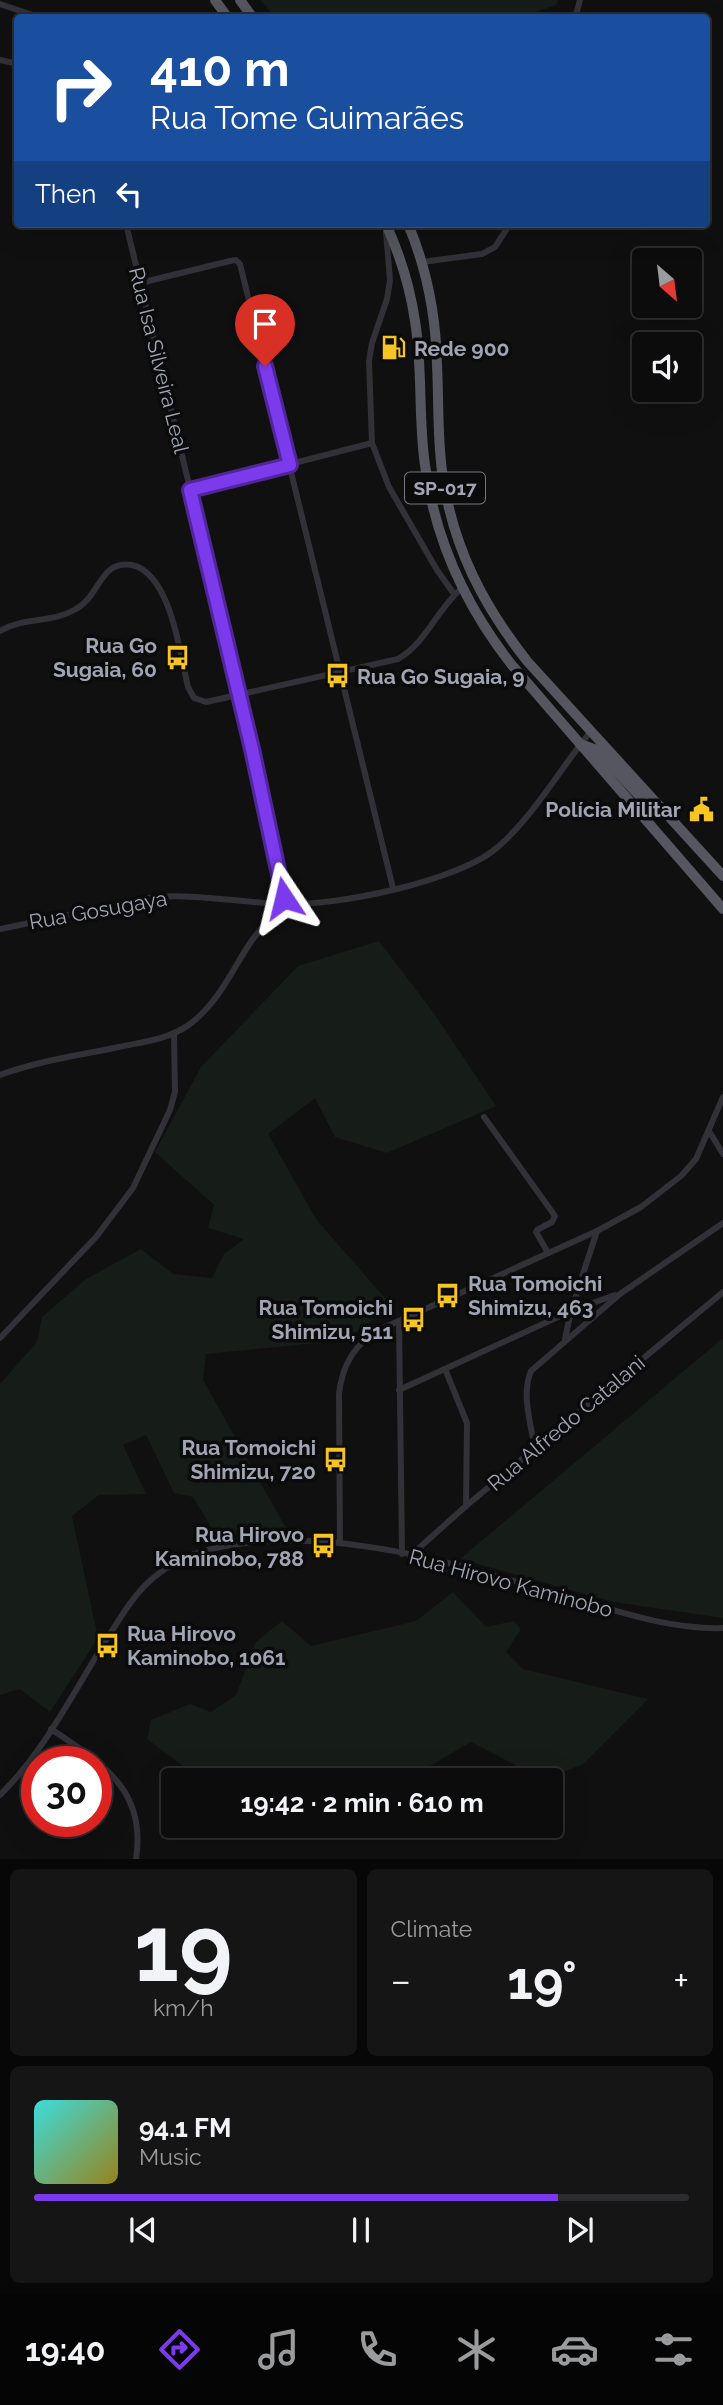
<!DOCTYPE html>
<meta charset="utf-8">
<style>
body{margin:0;font-family:Raleway,sans-serif;background:#151516;color:#f1f3f6;height:100vh;display:flex;flex-direction:column;font-size:26px;white-space:nowrap}
*{box-sizing:border-box;margin:0}
p{font-size:23px;color:#9a9b9d}
.icon{flex:none;width:38px;height:38px;fill:none;stroke:currentColor;stroke-width:2;stroke-linecap:round;stroke-linejoin:round}
.map{position:relative;height:1859px;overflow:hidden}
.sheet{display:flex;flex-direction:column;gap:10px;padding:10px;background:#070707;flex:1}
.sheet>*{flex:none}
.guide{position:absolute;left:14px;top:14px;width:696px;height:214px;border-radius:7px;box-shadow:0 7px 28px #0002,0 0 0 2px #2c2c2e;background:#1a4fa0;color:#fff;overflow:hidden}
.needle{width:46px;rotate:152deg}
.fabs{position:absolute;left:632px;top:248px;display:grid;gap:14px}
.fabs a{display:grid;place-items:center;width:70px;height:70px;border-radius:7px;background:#0c0c0d;box-shadow:0 7px 28px #0002,0 0 0 2px #2c2c2e;font-size:35px}
.speed{position:absolute;left:21px;top:1746px;display:flex;gap:14px;font-size:35px;font-weight:700;text-align:center}
.speed>*{display:grid;place-content:center;width:91px;height:91px;border-radius:50%;background:#0c0c0d;box-shadow:0 7px 28px #0002,0 0 0 2px #2c2c2e;line-height:1}
.speed .limit{border:10px solid #d22;background:#fff;color:#111}
.pin{position:absolute;display:grid;place-items:center;width:60px;height:60px;color:#fff;margin:-72px -30px;border-radius:50% 50% 50% 0;rotate:-45deg;box-shadow:0 0 7px #0007}
.pin .icon{rotate:45deg}
.me{position:absolute;width:77px;margin:-38px;rotate:350deg;stroke-linejoin:round;filter:drop-shadow(0 0 5px #0008)}
.turn{display:flex;align-items:center;gap:24px;height:147px;padding:0 21px;font-size:32px}
.turn .icon{width:91px;height:91px;stroke-width:2.5}
.turn b{display:block;font-size:49px;line-height:60px}
.then{display:flex;align-items:center;height:66px;padding:0 21px;background:#0003;gap:14px;font-size:26px}
.big{font-size:52px;font-weight:700;line-height:1.1}
.sheet .tile{flex:1;display:flex;flex-direction:column;justify-content:center;gap:10px;min-width:0;padding:0 24px;border-radius:10px;background:#151516}
.sheet .dial{align-items:center;gap:0}
.dial b{font-size:91px;line-height:1}
.song{display:flex;align-items:center;gap:21px}
.cover{width:84px;height:84px;border-radius:10px;background:linear-gradient(135deg,hsl(180 70% 55%),hsl(50 70% 35%))}
.played{height:7px;border-radius:4px;background:linear-gradient(90deg,#7c3aed 80%,#2c2c2e 80%)}
.keys{display:flex;justify-content:space-around;direction:ltr}
.heat{display:flex;justify-content:space-between;align-items:center;font-size:38px;direction:ltr}
.sheet .tiles{flex:1;display:grid;gap:10px;grid-template-columns:1fr 1fr}
.tile:last-child{grid-column:span 2}
.trip{position:absolute;left:161px;top:1768px;width:402px;height:70px;border-radius:7px;background:#0c0c0d;box-shadow:0 7px 28px #0002,0 0 0 2px #2c2c2e;font-weight:700;line-height:70px;text-align:center}
.dock{display:flex;height:112px;justify-content:space-around;align-items:center;background:#050505;color:#9a9b9d}
.dock .icon{width:49px;height:49px}
.dock .active{color:#7c3aed}
.dock b{font-size:32px;color:#f1f3f6}
.map>svg:first-child{display:block}
</style>
<div class="map">
<svg width="723" height="1859" viewBox="0 0 723 1859">
<rect width="100%" height="100%" fill="#101011"/>
<g fill="#161c18">
<polygon points="260,0 558,0 556,5 522,17 276,18"/>
<polygon points="379,941 433,1012 496,1106 387,1153 335,1137 315,1098 268,1134 316,1219 392,1306 345,1340 206,1354 203,1380 286,1528 217,1537 193,1497 174,1493 146,1435 123,1445 146,1494 99,1495 72,1516 98,1638 50,1712 20,1689 0,1695 0,1384 37,1342 42,1317 86,1279 141,1249 173,1274 212,1278 224,1254 244,1239 208,1228 214,1205 155,1152 201,1067 298,966"/>
<polygon points="723,1338 723,1618 614,1602 460,1559"/>
<polygon points="453,1592 486,1627 514,1621 521,1629 506,1652 523,1669 648,1699 583,1764 544,1780 471,1742 406,1780 205,1780 195,1775 147,1739 151,1720 190,1704 211,1712 236,1695 256,1642 282,1621 311,1646 416,1621"/>
</g>
<g fill="none" stroke-linecap="round" stroke-linejoin="round">
<g stroke="#313137" stroke-width="6">
<polyline points="0,4 39,17"/>
<polyline points="575,18 580,0"/>
<polyline points="0,60 18,64"/>
<polyline points="386,232 390,280 387,299 372,343 369,361 372,443 389,487 437,570 454,594"/>
<polyline points="422,262 482,254 495,247 510,224"/>
<polyline points="140,283 230,261 236,260 240,264 393,888"/>
<polyline points="190,490 372,443"/>
<path d="M 0,631 C 26,616 51,624 76,609 C 93,600 97,580 111,569 C 117,565 125,564 132,565 C 171,574 180,654 188,687 L 194,698 L 206,702 L 398,659 C 427,642 437,609 462,588"/>
<path d="M 0,929 L 154,897 C 197,894 238,902 281,904 C 334,907 461,881 499,846 C 536,813 561,767 592,730"/>
<path d="M 0,1075 C 38,1061 80,1055 119,1047 C 143,1042 170,1039 190,1024 C 218,1003 231,972 250,943 C 257,932 283,906 284,898 L 240,695 L 126,224"/>
<polyline points="484,1117 555,1216 552,1222 537,1230 536,1232 548,1253"/>
<polyline points="709,1131 723,1154"/>
<polyline points="399,1321 402,1554"/>
<polyline points="0,1338 96,1237 133,1188 170,1110 175,1092 174,1033"/>
<polyline points="565,1339 571,1311 597,1231"/>
<polyline points="445,1369 467,1423 466,1506"/>
<polyline points="399,1390 571,1311 615,1295"/>
<path d="M 535,1449 C 531,1425 521,1394 531,1371 L 620,1294 L 723,1223"/>
<path d="M 340,1543 L 339,1394 C 342,1366 354,1344 379,1330 L 597,1231 L 641,1207 L 681,1176 L 696,1159 L 723,1097"/>
<polyline points="410,1556 466,1506 723,1292"/>
<path d="M 51,1729 C 101,1763 147,1789 136,1859"/>
<path d="M 0,1795 C 44,1752 73,1693 105,1642 C 119,1620 133,1595 153,1578 C 180,1555 211,1547 245,1543 C 352,1530 466,1567 568,1597 C 617,1611 671,1630 723,1628"/>
</g>
<g stroke="#55565f" stroke-width="10">
<polyline points="215,0 228,18"/>
<polyline points="240,0 253,18"/>
<path d="M 386,224 C 400,255 410,287 415,321 C 423,369 418,418 425,465 C 435,540 465,605 511,664 L 723,909"/>
<path d="M 408,224 C 427,269 436,317 437,365 C 439,402 437,441 443,478 C 454,549 483,605 527,661 L 723,876"/>
<polyline points="580,744 597,750 646,803 661,807"/>
</g>
</g>
<g fill="none" stroke-linecap="round" stroke-linejoin="round">
<defs>
<polyline id="route" points="265,366 290,465 190,490 252,749 284,898"/>
</defs>
<use href="#route" stroke="#51269a" stroke-width="18"/>
<use href="#route" stroke="#7c3aed" stroke-width="12"/>
</g>
<defs>
<symbol id="fuel-bare" viewBox="-9 -9 18 18"><path d="M-5.5-6h7V0h2V4h1.3V-2.5L3-4.5l.8-.8L6-3V5H2.5V1h-1V6h-7ZM-4.2-4.7v3.2H.2V-4.7Z" fill="#f6c523" stroke="#0b0b0c" stroke-width="2.5" paint-order="stroke"/></symbol>
<symbol id="bus-bare" viewBox="-9 -9 18 18"><path d="M-5-6H5V4H4V6H2V4H-2V6H-4V4H-5ZM-3.5-4V0h7V-4ZM-3.5 1.2v1.5H-2V1.2ZM2 1.2v1.5H3.5V1.2Z" fill="#f6c523" stroke="#0b0b0c" stroke-width="2.5" paint-order="stroke"/></symbol>
<symbol id="civic-bare" viewBox="-9 -9 18 18"><path d="M-.6-6.5H3V-4.5H.6V-3L4-1V1h2V6H-6V1h2V-1L-.6-3ZM-1.2 2.5V6h2.4V2.5Z" fill="#f6c523" stroke="#0b0b0c" stroke-width="2.5" paint-order="stroke"/></symbol>
</defs>
<g fill-rule="evenodd">
<use href="#fuel-bare" x="376" y="330" width="35" height="35"/>
<use href="#bus-bare" x="160" y="640" width="35" height="35"/>
<use href="#bus-bare" x="320" y="658" width="35" height="35"/>
<use href="#civic-bare" x="684" y="792" width="35" height="35"/>
<use href="#bus-bare" x="430" y="1278" width="35" height="35"/>
<use href="#bus-bare" x="396" y="1302" width="35" height="35"/>
<use href="#bus-bare" x="318" y="1442" width="35" height="35"/>
<use href="#bus-bare" x="306" y="1528" width="35" height="35"/>
<use href="#bus-bare" x="90" y="1628" width="35" height="35"/>
</g>
<g text-anchor="middle" dominant-baseline="central" stroke-width="7" stroke-linejoin="round" paint-order="stroke">
<rect fill="#0b0b0c" stroke="#747681" stroke-width="2" x="405" y="472.5" width="80" height="31" rx="5"/>
<g font-size="19" font-weight="bold" fill="#a1a4b3">
<text x="445" y="488">SP-017</text>
</g>
<g font-size="21" font-weight="bold" fill="#a1a4b3" stroke="#0b0b0c" text-anchor="end">
<text x="414" y="348" text-anchor="start">Rede 900</text>
<text x="157" y="645">Rua Go<tspan x="157" dy="24">Sugaia, 60</tspan></text>
<text x="357" y="676" text-anchor="start">Rua Go Sugaia, 9</text>
<text x="681" y="809">Polícia Militar</text>
<text x="468" y="1283" text-anchor="start">Rua Tomoichi<tspan x="468" dy="24">Shimizu, 463</tspan></text>
<text x="393" y="1307">Rua Tomoichi<tspan x="393" dy="24">Shimizu, 511</tspan></text>
<text x="316" y="1447">Rua Tomoichi<tspan x="316" dy="24">Shimizu, 720</tspan></text>
<text x="304" y="1534">Rua Hirovo<tspan x="304" dy="24">Kaminobo, 788</tspan></text>
<text x="127" y="1633" text-anchor="start">Rua Hirovo<tspan x="127" dy="24">Kaminobo, 1061</tspan></text>
</g>
<g font-size="21" fill="#a1a4b3" stroke="#0b0b0c">
<text transform="translate(159 360) rotate(76)">Rua Isa Silveira Leal</text>
<text transform="translate(98 910) rotate(-10)">Rua Gosugaya</text>
<text transform="translate(566 1423) rotate(-40)">Rua Alfredo Catalani</text>
<text transform="translate(511 1583) rotate(15)">Rua Hirovo Kaminobo</text>
</g>
</g>
</svg>
<div class="fabs">
<a><svg class="needle" viewBox="-14 -14 28 28"><path d="M0-13l5 13h-10z" fill="#e53935"/><path d="M0 13l5-13h-10z" fill="#9a9b9d"/></svg></a>
<a><svg class="icon" aria-label="sound" viewBox="0 0 24 24"><path d="M4 9h4l5-4v14l-5-4H4zM17 9q2 3 0 6"/></svg></a>
</div>
<div class="speed"><div class="limit">30</div></div>
<div class="pin" style="left:265px;top:366px;background:#d93025"><svg class="icon" aria-label="arrive" viewBox="0 0 24 24"><path d="M6 21V4h12l-3 4 3 4H6"/></svg></div>
<svg class="me" style="left:284px;top:898px" viewBox="-20 -20 40 40"><path d="M0-17L14 15 0 8-14 15z" fill="#7c3aed" stroke="#fff" stroke-width="4"/></svg>
<div class="trip">19:42 · 2 min · 610 m</div>
<div class="guide">
<div class="turn"><svg class="icon" aria-label="right" viewBox="0 0 24 24"><path d="M7 20v-9h11M14 6l5 5-5 5"/></svg><div><b>410 m</b>Rua Tome Guimarães</div></div>
<div class="then">Then<svg class="icon" aria-label="left" viewBox="0 0 24 24"><path d="M17 20v-9H6M10 6l-5 5 5 5"/></svg></div>
</div>
</div>
<section class="sheet">
<div class="tiles">
<div class="tile dial"><b>19</b><p>km/h</p></div>
<div class="tile"><p>Climate</p>
<div class="heat"><a>−</a><b class="big">19°</b><a>+</a></div>
</div>
<div class="tile">
<div class="song"><i class="cover"></i><div><b>94.1 FM</b><p>Music</p></div></div>
<div class="played"></div>
<div class="keys"><svg class="icon" aria-label="previous" viewBox="0 0 24 24"><path d="M18 5L8 12l10 7zM5 5v14"/></svg><svg class="icon" aria-label="pause" viewBox="0 0 24 24"><path d="M8 5v14M16 5v14"/></svg><svg class="icon" aria-label="next" viewBox="0 0 24 24"><path d="M6 5l10 7-10 7zM19 5v14"/></svg></div>
</div>
</div>
</section>
<nav class="dock">
<b>19:40</b>
<svg class="icon active" aria-label="directions" viewBox="0 0 24 24"><path d="M12 3l9 9-9 9-9-9zM9 14v-3h6M13 9l2 2-2 2"/></svg>
<svg class="icon" aria-label="music" viewBox="0 0 24 24"><path d="M9 18V5l10-2v13"/><circle cx="6" cy="18" r="3"/><circle cx="16" cy="16" r="3"/></svg>
<svg class="icon" aria-label="phone" viewBox="0 0 24 24"><path d="M5 4h4l2 5-3 2q2 4 5 5l2-3 5 2v4C11 20 4 13 5 4z"/></svg>
<svg class="icon" aria-label="climate" viewBox="0 0 24 24"><path d="M12 3v18M4 7l16 10M4 17L20 7"/></svg>
<svg class="icon" aria-label="car" viewBox="0 0 24 24"><path d="M5 17H2v-5l4-1 3-4h7l3 4 3 1v5h-3M9 17h6M6 11h13"/><circle cx="7" cy="17" r="2"/><circle cx="17" cy="17" r="2"/></svg>
<svg class="icon" aria-label="filters" viewBox="0 0 24 24"><path d="M4 7h16M4 17h16"/><circle cx="9" cy="7" r="2"/><circle cx="15" cy="17" r="2"/></svg>
</nav>
